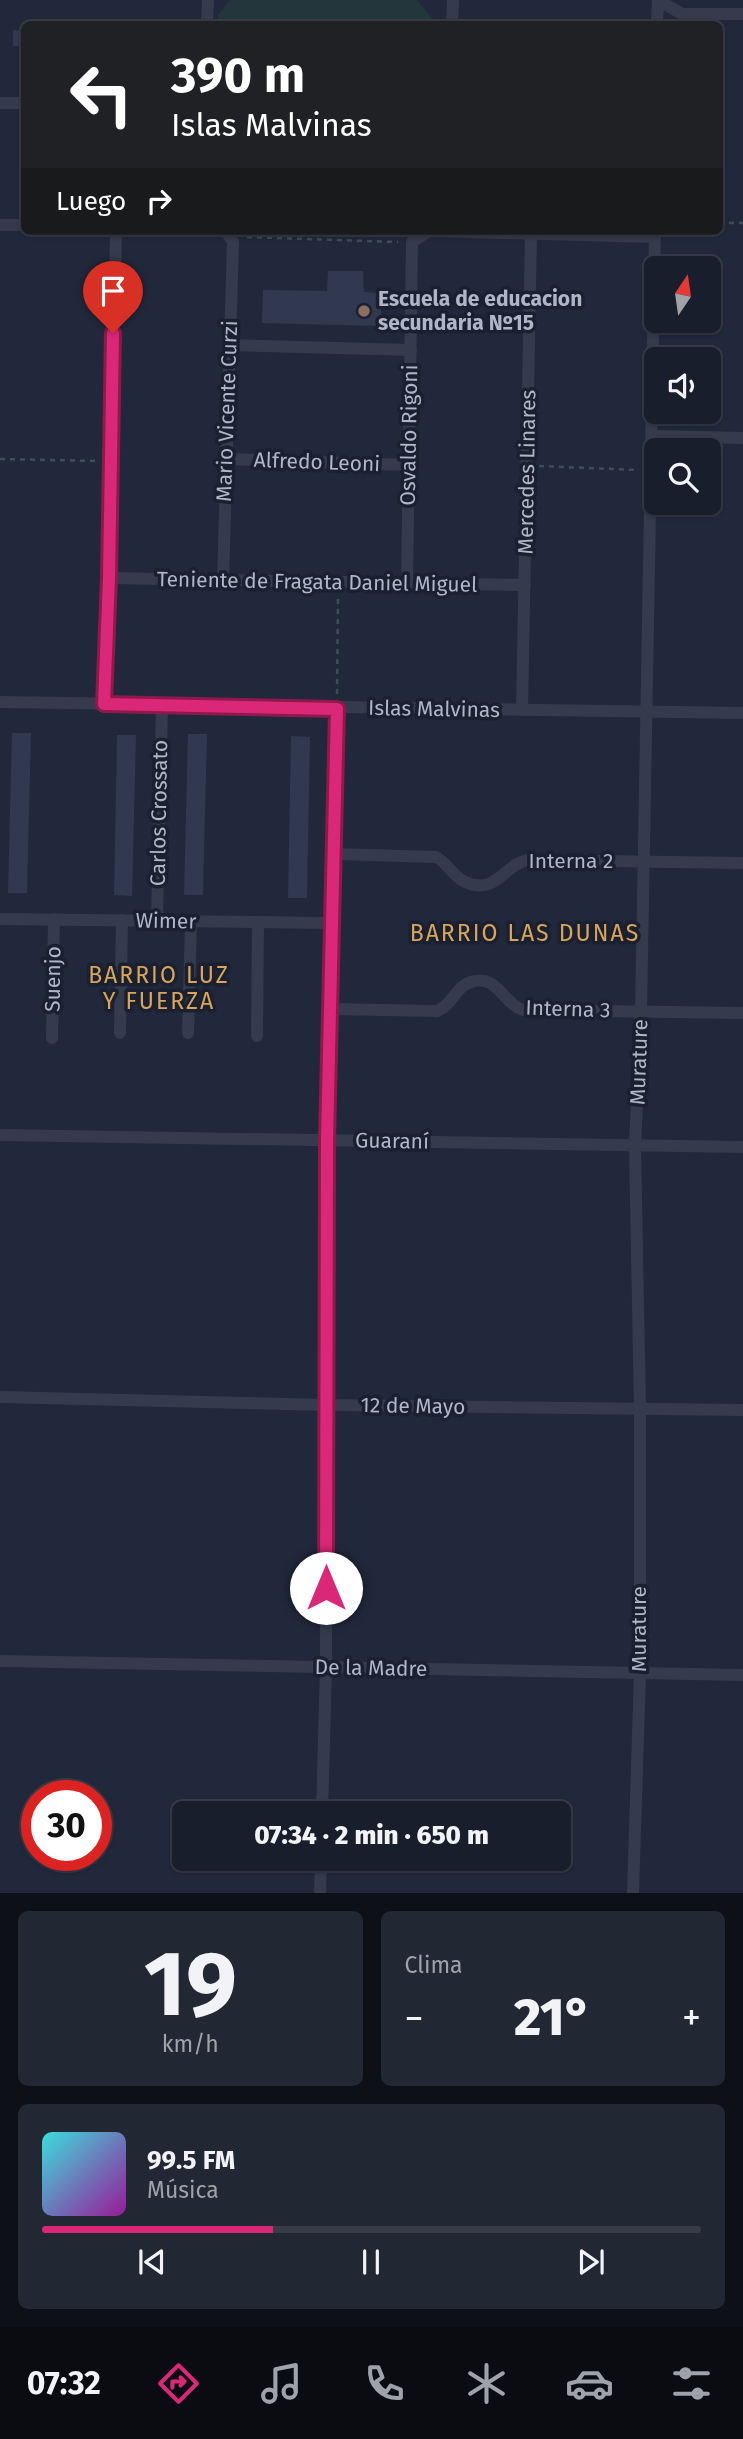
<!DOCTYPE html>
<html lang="es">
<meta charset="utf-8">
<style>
body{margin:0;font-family:"Fira Sans",sans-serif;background:#222734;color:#f1f3f6;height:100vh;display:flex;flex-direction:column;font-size:26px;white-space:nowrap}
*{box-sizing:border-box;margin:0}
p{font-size:23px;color:#9fa2a9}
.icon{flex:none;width:38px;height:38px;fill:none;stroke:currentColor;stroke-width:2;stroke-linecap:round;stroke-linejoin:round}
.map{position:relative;height:1893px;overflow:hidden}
.panel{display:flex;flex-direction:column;gap:18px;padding:18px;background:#0e1018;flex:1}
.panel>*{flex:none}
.hud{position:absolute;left:21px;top:21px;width:702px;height:214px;border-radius:10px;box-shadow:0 2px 5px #0004,0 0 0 2px #373c48;background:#202124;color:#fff;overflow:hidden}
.needle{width:46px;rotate:13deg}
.buttons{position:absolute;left:644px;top:256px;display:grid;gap:14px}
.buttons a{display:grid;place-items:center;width:77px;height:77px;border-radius:10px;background:#191e2c;box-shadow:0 2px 5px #0004,0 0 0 2px #373c48;font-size:35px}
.speed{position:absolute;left:21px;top:1780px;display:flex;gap:14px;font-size:35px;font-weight:700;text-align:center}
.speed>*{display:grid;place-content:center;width:91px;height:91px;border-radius:50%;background:#191e2c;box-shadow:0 2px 5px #0004,0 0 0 2px #373c48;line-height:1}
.speed .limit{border:10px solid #d22;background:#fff;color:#111}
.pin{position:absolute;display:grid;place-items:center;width:60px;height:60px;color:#fff;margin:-72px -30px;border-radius:50% 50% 50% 0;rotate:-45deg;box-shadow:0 0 7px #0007}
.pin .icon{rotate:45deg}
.me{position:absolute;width:77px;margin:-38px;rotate:0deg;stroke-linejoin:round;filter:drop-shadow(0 0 5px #0008)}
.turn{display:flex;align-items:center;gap:24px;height:147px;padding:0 35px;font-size:32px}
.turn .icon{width:91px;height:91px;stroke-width:2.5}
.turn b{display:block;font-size:49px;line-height:60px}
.then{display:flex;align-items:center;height:66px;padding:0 35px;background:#0003;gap:14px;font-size:26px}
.big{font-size:52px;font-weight:800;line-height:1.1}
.panel .widget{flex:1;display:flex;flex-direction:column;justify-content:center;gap:10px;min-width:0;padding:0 24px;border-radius:10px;background:#222734}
.panel .dial{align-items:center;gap:0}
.dial b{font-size:91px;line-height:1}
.song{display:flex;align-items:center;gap:21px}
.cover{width:84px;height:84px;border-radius:10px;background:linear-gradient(135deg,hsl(180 70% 55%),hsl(300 70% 35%))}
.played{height:7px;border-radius:4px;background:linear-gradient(90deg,#db2777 35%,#373c48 35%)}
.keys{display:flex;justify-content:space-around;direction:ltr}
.heat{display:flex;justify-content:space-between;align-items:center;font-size:38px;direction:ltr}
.panel .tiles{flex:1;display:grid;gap:18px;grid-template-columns:1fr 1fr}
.widget:last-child{grid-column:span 2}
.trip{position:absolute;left:172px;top:1801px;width:399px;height:70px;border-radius:10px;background:#191e2c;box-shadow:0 2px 5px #0004,0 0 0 2px #373c48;font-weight:800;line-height:70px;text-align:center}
.tabs{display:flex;height:112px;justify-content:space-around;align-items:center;background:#0a0c12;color:#9fa2a9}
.tabs .icon{width:49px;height:49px}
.tabs .current{color:#db2777}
.tabs b{font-size:32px;color:#f1f3f6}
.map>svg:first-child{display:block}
</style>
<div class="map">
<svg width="743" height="1893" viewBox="0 0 743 1893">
<rect width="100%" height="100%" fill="#21283b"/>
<g fill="#23363c">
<polygon points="230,0 417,0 434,21 434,24 218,24 218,15"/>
<polygon points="240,231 411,231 405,237"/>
</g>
<g fill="#303950">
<polygon points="13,30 24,31 24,46 13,46"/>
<polygon points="328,271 363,271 364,292 381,293 381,326 262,323 263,290 327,291"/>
<polygon points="12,733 31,733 27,893 8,893"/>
<polygon points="188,734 207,734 203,895 184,895"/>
<polygon points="117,735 136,735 132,896 114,895"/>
<polygon points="291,736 310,737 307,898 288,898"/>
</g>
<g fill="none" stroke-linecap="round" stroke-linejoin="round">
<g stroke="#3c4f55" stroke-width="2.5" stroke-dasharray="5 5" stroke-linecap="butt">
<polyline points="719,223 743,223"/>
<polyline points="247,237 398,242"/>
<polyline points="0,459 97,461"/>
<polyline points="539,466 638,470"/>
<polyline points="337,694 338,595"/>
</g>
<g stroke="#353b4c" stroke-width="12">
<polyline points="658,0 682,14 743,14"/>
<polyline points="207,24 208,0"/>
<polyline points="452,24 453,0"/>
<polyline points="657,24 658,0"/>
<polyline points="0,103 24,103"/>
<polyline points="0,225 24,225"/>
<polyline points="229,345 411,350"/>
<polyline points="652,436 743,438"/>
<polyline points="226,459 409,465"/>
<polyline points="109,578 525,585"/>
<polyline points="223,581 233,242 226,231"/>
<polyline points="407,582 412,242 429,231 655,237"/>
<polyline points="0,702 743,713"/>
<polyline points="104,704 109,578 116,231"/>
<polyline points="522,710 531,234"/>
<path d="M 335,854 L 436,857 C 448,863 453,877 465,882 C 497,896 504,864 528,860 L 743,863"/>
<polyline points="0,919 331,923"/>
<polyline points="157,920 162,705"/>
<path d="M 331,1009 L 437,1011 C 452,1006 455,987 471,982 C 497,973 503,1004 523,1010 L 743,1013"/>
<polyline points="120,1033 122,920"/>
<polyline points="188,1033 191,921"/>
<polyline points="257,1036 258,922"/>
<polyline points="52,1038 54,919"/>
<polyline points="0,1135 743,1147"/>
<polyline points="0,1397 326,1405 743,1410"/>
<polyline points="0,1661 743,1675"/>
<polyline points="322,1813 326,1667 327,1140 336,709"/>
<polyline points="320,1893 321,1858"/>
<polyline points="633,1893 640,1673 640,1409 635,1146 641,1012 655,231"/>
</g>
</g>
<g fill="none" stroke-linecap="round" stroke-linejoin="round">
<defs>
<polyline id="route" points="113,333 109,578 104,704 337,709 327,1140 326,1588"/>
</defs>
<use href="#route" stroke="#8e194d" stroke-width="18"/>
<use href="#route" stroke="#db2777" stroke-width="12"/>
</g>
<circle fill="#8d6e63" stroke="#1b2030" stroke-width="2.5" cx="364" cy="311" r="7"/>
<g text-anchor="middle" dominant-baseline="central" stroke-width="7" stroke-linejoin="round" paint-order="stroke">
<g font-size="21" font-weight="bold" fill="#b0b6c7" stroke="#1b2030" text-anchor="start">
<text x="378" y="299">Escuela de educacion<tspan x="378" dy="24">secundaria Nº15</tspan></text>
</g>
<g font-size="21" fill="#b0b6c7" stroke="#1b2030">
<text transform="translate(227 411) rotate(-88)">Mario Vicente Curzi</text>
<text transform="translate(409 435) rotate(-89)">Osvaldo Rigoni</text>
<text transform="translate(317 462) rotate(2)">Alfredo Leoni</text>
<text transform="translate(527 472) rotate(-89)">Mercedes Linares</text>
<text transform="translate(317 582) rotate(1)">Teniente de Fragata Daniel Miguel</text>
<text transform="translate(434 709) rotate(1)">Islas Malvinas</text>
<text transform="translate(159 813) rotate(-89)">Carlos Crossato</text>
<text x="571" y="861">Interna 2</text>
<text transform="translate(166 921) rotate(1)">Wimer</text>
<text transform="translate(53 979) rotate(-89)">Suenjo</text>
<text transform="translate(568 1009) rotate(2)">Interna 3</text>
<text transform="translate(639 1062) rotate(-88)">Murature</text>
<text transform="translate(392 1141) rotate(1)">Guaraní</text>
<text transform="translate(413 1406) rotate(1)">12 de Mayo</text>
<text transform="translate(639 1629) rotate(-90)">Murature</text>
<text transform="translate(371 1668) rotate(1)">De la Madre</text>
</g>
<g font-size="23" letter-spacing="2" fill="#d7a55c" stroke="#1b2030">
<text x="525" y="933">BARRIO LAS DUNAS</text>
<text x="159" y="975">BARRIO LUZ<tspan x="159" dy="26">Y FUERZA</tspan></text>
</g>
</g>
</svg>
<div class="buttons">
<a><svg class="needle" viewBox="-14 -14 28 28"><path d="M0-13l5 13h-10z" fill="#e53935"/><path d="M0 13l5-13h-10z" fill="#9fa2a9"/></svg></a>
<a><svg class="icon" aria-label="sound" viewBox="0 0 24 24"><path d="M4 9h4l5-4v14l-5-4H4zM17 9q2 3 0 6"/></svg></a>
<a><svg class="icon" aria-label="search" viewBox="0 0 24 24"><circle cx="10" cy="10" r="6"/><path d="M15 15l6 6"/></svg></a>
</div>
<div class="speed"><div class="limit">30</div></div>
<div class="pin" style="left:113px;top:333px;background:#d93025"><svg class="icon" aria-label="arrive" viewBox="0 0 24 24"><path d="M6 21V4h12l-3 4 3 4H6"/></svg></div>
<svg class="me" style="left:326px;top:1588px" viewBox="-20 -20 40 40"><circle r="19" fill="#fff"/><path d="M0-13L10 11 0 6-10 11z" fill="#db2777"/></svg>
<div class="trip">07:34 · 2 min · 650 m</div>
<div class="hud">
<div class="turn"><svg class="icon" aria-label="left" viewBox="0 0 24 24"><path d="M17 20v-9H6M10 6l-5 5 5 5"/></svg><div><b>390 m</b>Islas Malvinas</div></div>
<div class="then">Luego<svg class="icon" aria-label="right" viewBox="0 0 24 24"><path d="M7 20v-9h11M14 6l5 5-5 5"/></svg></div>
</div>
</div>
<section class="panel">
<div class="tiles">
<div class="widget dial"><b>19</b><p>km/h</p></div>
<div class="widget"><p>Clima</p>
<div class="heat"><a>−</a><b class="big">21°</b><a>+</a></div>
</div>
<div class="widget">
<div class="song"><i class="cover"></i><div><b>99.5 FM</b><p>Música</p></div></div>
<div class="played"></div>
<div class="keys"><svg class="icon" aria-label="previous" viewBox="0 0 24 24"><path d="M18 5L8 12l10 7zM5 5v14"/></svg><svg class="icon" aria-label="pause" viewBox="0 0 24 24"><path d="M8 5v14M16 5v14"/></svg><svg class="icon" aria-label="next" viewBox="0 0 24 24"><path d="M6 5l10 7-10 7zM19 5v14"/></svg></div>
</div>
</div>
</section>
<nav class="tabs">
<b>07:32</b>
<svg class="icon current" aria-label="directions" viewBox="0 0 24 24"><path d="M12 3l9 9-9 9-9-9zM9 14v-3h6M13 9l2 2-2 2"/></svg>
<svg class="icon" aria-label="music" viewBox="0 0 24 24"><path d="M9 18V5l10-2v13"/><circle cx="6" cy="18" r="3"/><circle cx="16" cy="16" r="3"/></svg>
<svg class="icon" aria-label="phone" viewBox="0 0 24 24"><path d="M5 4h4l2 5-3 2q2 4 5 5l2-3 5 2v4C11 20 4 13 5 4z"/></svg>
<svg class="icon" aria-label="climate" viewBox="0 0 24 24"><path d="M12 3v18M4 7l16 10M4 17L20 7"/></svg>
<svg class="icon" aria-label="car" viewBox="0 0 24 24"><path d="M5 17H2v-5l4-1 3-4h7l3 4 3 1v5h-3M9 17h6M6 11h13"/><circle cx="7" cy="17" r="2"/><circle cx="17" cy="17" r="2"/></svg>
<svg class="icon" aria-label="filters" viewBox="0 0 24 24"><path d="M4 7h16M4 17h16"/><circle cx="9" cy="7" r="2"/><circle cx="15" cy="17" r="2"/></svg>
</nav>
